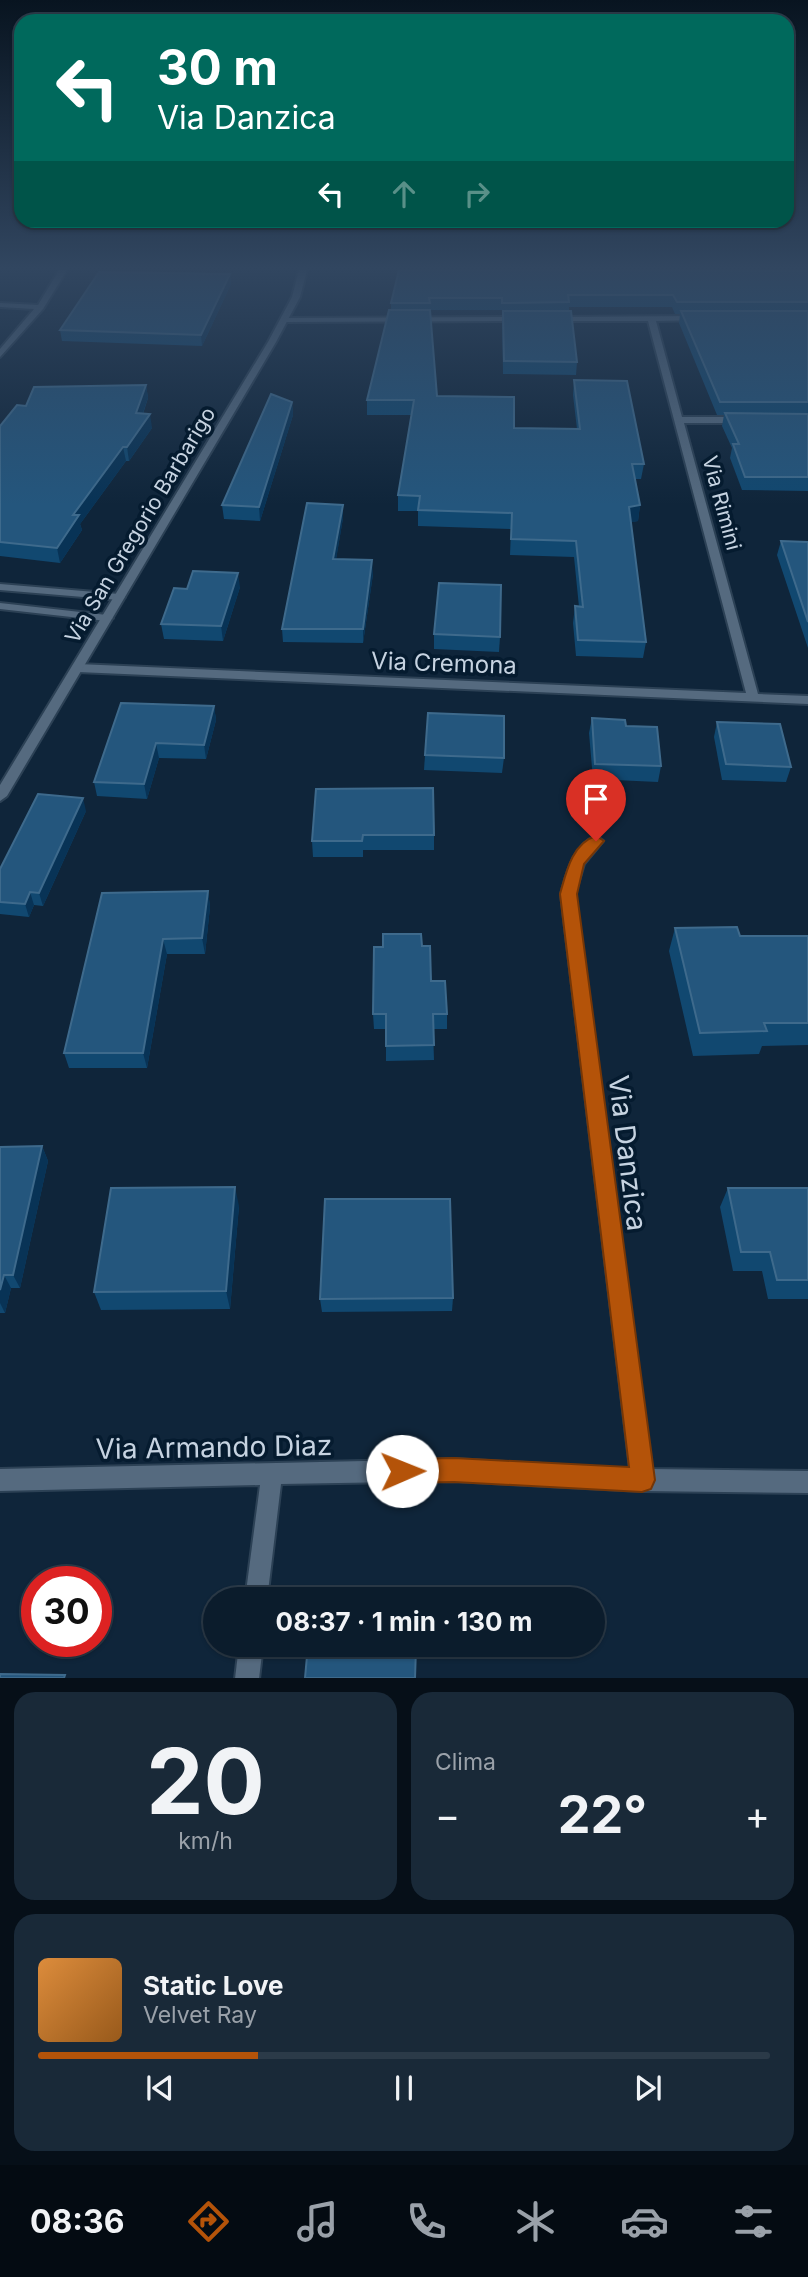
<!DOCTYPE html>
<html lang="it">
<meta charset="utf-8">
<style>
body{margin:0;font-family:Inter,sans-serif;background:#192938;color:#f1f3f6;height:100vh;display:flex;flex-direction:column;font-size:26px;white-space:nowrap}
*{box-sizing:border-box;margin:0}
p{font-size:23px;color:#9aa1a9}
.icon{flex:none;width:38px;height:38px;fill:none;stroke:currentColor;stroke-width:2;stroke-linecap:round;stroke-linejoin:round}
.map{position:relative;height:1678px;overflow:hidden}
.details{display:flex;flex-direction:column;gap:14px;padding:14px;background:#060f18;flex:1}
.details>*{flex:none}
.guide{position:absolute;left:14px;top:14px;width:780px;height:214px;border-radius:21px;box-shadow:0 2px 5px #0004,0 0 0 2px #2b3a48;background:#00695c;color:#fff;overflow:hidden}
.speed{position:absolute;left:21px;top:1566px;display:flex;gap:14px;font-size:35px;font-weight:700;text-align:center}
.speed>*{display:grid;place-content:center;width:91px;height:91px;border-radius:50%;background:#0b1c2c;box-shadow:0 2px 5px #0004,0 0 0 2px #2b3a48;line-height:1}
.speed .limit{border:10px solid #d22;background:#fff;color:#111}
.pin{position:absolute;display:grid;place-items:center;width:60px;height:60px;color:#fff;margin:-72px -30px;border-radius:50% 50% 50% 0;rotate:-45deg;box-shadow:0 0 7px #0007}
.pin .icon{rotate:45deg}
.me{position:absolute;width:77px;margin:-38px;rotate:89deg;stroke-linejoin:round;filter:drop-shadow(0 0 5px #0008)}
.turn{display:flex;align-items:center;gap:24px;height:147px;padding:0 28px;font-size:32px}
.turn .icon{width:91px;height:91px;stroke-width:2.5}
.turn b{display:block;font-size:49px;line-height:60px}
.lanes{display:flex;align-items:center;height:66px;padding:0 28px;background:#0003;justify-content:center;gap:35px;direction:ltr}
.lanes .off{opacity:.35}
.big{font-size:52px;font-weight:700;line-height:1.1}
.details .card{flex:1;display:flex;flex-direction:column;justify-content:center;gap:10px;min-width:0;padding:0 24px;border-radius:21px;background:#192938}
.details .dial{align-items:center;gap:0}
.dial b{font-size:91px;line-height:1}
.song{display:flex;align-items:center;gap:21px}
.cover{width:84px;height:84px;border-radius:10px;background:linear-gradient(135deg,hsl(30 70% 55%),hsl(30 70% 35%))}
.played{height:7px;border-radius:4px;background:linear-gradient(90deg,#b45309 30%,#2b3a48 30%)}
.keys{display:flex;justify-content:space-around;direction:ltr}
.heat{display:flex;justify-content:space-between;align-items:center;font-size:38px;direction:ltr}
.details .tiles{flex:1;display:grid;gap:14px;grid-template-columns:1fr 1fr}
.card:last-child{grid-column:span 2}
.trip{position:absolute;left:203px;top:1587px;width:402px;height:70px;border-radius:35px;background:#0b1c2c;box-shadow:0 2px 5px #0004,0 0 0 2px #2b3a48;font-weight:700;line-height:70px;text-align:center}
.tabs{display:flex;height:112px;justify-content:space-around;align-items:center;background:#040b12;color:#9aa1a9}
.tabs .icon{width:49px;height:49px}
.tabs .current{color:#b45309}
.tabs b{font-size:32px;color:#f1f3f6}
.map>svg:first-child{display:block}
</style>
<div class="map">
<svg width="808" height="1679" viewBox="0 0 808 1679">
<rect width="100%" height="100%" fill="#0f253a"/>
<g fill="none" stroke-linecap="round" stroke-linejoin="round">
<defs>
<g id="minor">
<polygon points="59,270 67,270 43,309 0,357 0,349 34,309 0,307 0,303 38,305"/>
<polygon points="698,316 702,318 701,320 656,321 682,417 740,417 745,420 740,423 684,423 758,694 808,696 808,704 78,672 72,668 78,664 746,693 648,321 554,321 550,319 554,317"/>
<polygon points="520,317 524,319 523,321 284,322 280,320 284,318"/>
<polygon points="0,584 119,594 125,597 119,600 0,590"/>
<polygon points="0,603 107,615 113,618 107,621 0,609"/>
<path d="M 596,836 L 603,841 L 584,864 L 575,894 L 651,1469 L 808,1471 L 808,1493 L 642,1491 L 454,1481 L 281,1484 L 267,1600 L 245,1600 L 260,1485 L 0,1491 L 0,1469 L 454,1459 L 630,1469 L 561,894 C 567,873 573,845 596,836 Z"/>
<polygon points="239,1645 263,1645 259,1679 235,1679"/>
</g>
<polygon id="tertiary" points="299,270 307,270 300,297 276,342 7,796 0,801 0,785 268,342 292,297"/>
</defs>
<use href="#minor" stroke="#2c4155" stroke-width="4"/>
<use href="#tertiary" stroke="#2c4155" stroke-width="4"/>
<use href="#minor" fill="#556a7f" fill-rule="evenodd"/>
<use href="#tertiary" fill="#556a7f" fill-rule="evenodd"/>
</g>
<g fill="#114870">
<polygon points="399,270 808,271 808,491 742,490 730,458 732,448 722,426 724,415 717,415 679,323 680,314 675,314 672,307 569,307 569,311 577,362 576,375 503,374 502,310 430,310 437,396 514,428 577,429 573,395 574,380 644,464 641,479 635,479 640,505 638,521 631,522 646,642 643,658 576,656 573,623 575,606 579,607 574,557 510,555 511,529 418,526 418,511 398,511 398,495 411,415 367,415 367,400 391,310 391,303"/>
<polygon points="230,274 231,284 202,346 62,341 60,330"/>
<polygon points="146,385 148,398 143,414 152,428 129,461 126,461 80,524 82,530 60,563 0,556 0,426 26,406"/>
<polygon points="292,402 293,415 260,521 224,519 222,505"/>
<polygon points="343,518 336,559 373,574 363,643 283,642 282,629"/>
<polygon points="781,541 808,542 808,648 777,555"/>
<polygon points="240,587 223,641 164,639 161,624 187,589"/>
<polygon points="434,634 500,637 499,652 434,649"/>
<polygon points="214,706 216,720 206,759 159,758 147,799 97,796 94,782"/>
<polygon points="592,718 626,726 661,766 658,782 593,779 589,733"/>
<polygon points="717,722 791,767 786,782 722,780 714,737"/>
<polygon points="425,755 504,758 502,773 424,770"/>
<polygon points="316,789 434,835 434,850 363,850 363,857 313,857 312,841"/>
<polygon points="86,811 43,906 34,905 29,917 0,914 0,869"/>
<polygon points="208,891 210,907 205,954 167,954 147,1068 69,1068 64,1053 102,893"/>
<polygon points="675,928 740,936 808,936 808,1045 762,1046 759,1054 693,1056 669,951"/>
<polygon points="422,946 431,981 447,1014 447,1029 433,1029 434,1060 386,1061 386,1029 374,1029 373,1014"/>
<polygon points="42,1146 48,1161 20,1288 11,1288 5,1313 0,1313 0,1147"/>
<polygon points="728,1188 808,1188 808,1299 768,1299 762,1271 733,1271 720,1207"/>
<polygon points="239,1206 230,1309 101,1310 94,1292"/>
<polygon points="453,1298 452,1311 322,1312 320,1299"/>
</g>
<g fill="#083356">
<polygon points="230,274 231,284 202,346 201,335"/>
<polygon points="146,385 148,398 138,427 136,413"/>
<polygon points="292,402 293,415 260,521 259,507"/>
<polygon points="150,414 152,428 129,461 127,447"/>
<polygon points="123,447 126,461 80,524 82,530 60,563 57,548 73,515"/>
<polygon points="343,505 343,518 334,572 333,559"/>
<polygon points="640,505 638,521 627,523 629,507"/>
<polygon points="372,560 373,574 363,643 363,629"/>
<polygon points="238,573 240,587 223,641 221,626"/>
<polygon points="214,706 216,720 206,759 204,745"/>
<polygon points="156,743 159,758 147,799 144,784"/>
<polygon points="83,798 86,811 43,906 39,893"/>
<polygon points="208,891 210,907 205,954 202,938"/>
<polygon points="30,892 34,905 29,917 25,904"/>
<polygon points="163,939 167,954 147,1068 143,1053"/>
<polygon points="42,1146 48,1161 20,1288 13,1275"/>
<polygon points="235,1187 239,1206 230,1309 226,1291"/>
<polygon points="4,1275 11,1288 5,1313 0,1303 0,1290"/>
</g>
<g fill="#24567d" stroke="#3e6a8c" stroke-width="2">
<polygon points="399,270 808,271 808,302 677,302 673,295 568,295 569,302 502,303 502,298 429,298 430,303 391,303"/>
<polygon points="99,272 230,274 201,335 60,330"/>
<polygon points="389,310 430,310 437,396 514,397 514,428 580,429 574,380 627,381 644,464 632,464 640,505 629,507 646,642 578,640 575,606 583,607 576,541 511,539 512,513 418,510 420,496 398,495 414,400 367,400"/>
<polygon points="503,311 571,311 577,362 504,361"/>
<polygon points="681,311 808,311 808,402 720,402"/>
<polygon points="146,385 136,413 150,414 127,447 123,447 73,515 79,515 57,548 0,542 0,426 17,405 26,406 34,387"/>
<polygon points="271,394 292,402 259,507 222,505"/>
<polygon points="725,413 808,414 808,477 745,477 733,444 739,444"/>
<polygon points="307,503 343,505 333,559 372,560 363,629 282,629"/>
<polygon points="781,541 808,542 808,622"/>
<polygon points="193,571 238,573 221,626 161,624 174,588 187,589"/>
<polygon points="439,583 501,585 500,637 434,634"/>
<polygon points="121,703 214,706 204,745 156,743 144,784 94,782"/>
<polygon points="428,713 504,716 504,758 425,755"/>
<polygon points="592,718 625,720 626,726 657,727 661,766 595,764"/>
<polygon points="717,722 780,724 791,767 726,764"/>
<polygon points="433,788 434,835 363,835 362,841 312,841 316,789"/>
<polygon points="38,794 83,798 39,893 30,892 25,904 0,902 0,869"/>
<polygon points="208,891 202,938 163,939 143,1053 64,1053 102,893"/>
<polygon points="737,927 740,936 808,936 808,1023 764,1023 767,1031 700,1033 675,928"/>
<polygon points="383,934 421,934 422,946 430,946 431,981 445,981 447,1014 433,1014 434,1045 386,1046 386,1014 373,1014 374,947 383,947"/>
<polygon points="42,1146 13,1275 4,1275 0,1290 0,1147"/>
<polygon points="235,1187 226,1291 94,1292 111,1188"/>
<polygon points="728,1188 808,1188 808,1280 777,1280 770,1252 741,1252"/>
<polygon points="325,1199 450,1199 453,1298 320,1299"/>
<polygon points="308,1645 371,1645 416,1648 415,1678 305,1678"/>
<polygon points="0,1674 65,1675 64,1678 0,1678"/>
</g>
<linearGradient id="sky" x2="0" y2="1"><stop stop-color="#081420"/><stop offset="0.53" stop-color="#314660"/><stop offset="1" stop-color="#314660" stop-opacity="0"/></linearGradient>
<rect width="808" height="505" fill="url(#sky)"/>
<path fill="#b45309" stroke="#753606" stroke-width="2" d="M 596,836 L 604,841 L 584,864 L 577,894 L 655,1480 L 651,1489 L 642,1492 L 454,1482 L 402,1483 L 393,1480 L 390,1471 L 393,1463 L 402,1459 L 454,1458 L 629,1467 L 560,894 C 566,873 572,843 596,836 Z"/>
<g text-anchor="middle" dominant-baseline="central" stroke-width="7" stroke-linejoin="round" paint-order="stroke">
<g font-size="21" fill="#c6d3e1" stroke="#051b2f">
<text transform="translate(722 503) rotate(75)">Via Rimini</text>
<text transform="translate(140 525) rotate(-59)">Via San Gregorio Barbarigo</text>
</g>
<g font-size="24" fill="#c6d3e1" stroke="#051b2f">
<text transform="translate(444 663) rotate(2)">Via Cremona</text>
</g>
<g font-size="28" fill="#c6d3e1" stroke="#051b2f">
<text transform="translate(628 1153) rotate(83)">Via Danzica</text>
<text transform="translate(214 1447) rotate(-1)">Via Armando Diaz</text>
</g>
</g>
</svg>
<div class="speed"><div class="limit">30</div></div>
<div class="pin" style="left:596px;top:841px;background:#d93025"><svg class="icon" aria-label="arrive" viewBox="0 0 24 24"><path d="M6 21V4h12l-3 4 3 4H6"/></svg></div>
<svg class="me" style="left:402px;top:1471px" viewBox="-20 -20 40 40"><circle r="19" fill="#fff"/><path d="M0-13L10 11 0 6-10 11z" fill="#b45309"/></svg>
<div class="trip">08:37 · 1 min · 130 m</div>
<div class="guide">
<div class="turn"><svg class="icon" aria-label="left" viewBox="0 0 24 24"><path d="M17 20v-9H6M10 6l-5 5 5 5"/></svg><div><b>30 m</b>Via Danzica</div></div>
<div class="lanes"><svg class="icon" aria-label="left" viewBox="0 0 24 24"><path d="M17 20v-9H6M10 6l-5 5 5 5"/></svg><svg class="icon off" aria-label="ahead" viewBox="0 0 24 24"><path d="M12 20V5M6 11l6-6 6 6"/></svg><svg class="icon off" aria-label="right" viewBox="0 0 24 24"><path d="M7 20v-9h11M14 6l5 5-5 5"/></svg></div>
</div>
</div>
<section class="details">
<div class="tiles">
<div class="card dial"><b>20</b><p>km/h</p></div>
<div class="card"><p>Clima</p>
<div class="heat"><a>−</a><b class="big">22°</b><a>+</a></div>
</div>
<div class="card">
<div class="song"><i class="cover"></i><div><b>Static Love</b><p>Velvet Ray</p></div></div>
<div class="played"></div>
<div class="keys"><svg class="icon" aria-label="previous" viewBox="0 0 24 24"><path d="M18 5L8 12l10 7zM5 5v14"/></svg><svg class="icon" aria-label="pause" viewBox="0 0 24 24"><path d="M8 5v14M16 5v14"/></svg><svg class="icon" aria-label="next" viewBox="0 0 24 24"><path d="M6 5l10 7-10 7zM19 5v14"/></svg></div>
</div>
</div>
</section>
<nav class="tabs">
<b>08:36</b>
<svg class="icon current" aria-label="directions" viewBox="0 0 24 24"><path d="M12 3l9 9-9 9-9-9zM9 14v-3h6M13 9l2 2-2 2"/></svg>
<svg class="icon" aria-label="music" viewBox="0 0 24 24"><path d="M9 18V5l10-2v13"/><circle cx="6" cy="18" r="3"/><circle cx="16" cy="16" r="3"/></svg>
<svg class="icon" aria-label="phone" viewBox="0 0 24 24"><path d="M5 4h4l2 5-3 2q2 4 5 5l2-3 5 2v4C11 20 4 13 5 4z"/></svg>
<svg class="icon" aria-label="climate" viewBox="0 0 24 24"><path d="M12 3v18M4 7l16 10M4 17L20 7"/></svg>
<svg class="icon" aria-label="car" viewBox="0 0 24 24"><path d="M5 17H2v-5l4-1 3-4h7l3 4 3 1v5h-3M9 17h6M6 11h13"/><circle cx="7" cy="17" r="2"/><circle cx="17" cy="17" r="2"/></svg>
<svg class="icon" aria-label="filters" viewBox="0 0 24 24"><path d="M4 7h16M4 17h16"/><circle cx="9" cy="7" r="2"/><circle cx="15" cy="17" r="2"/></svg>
</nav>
